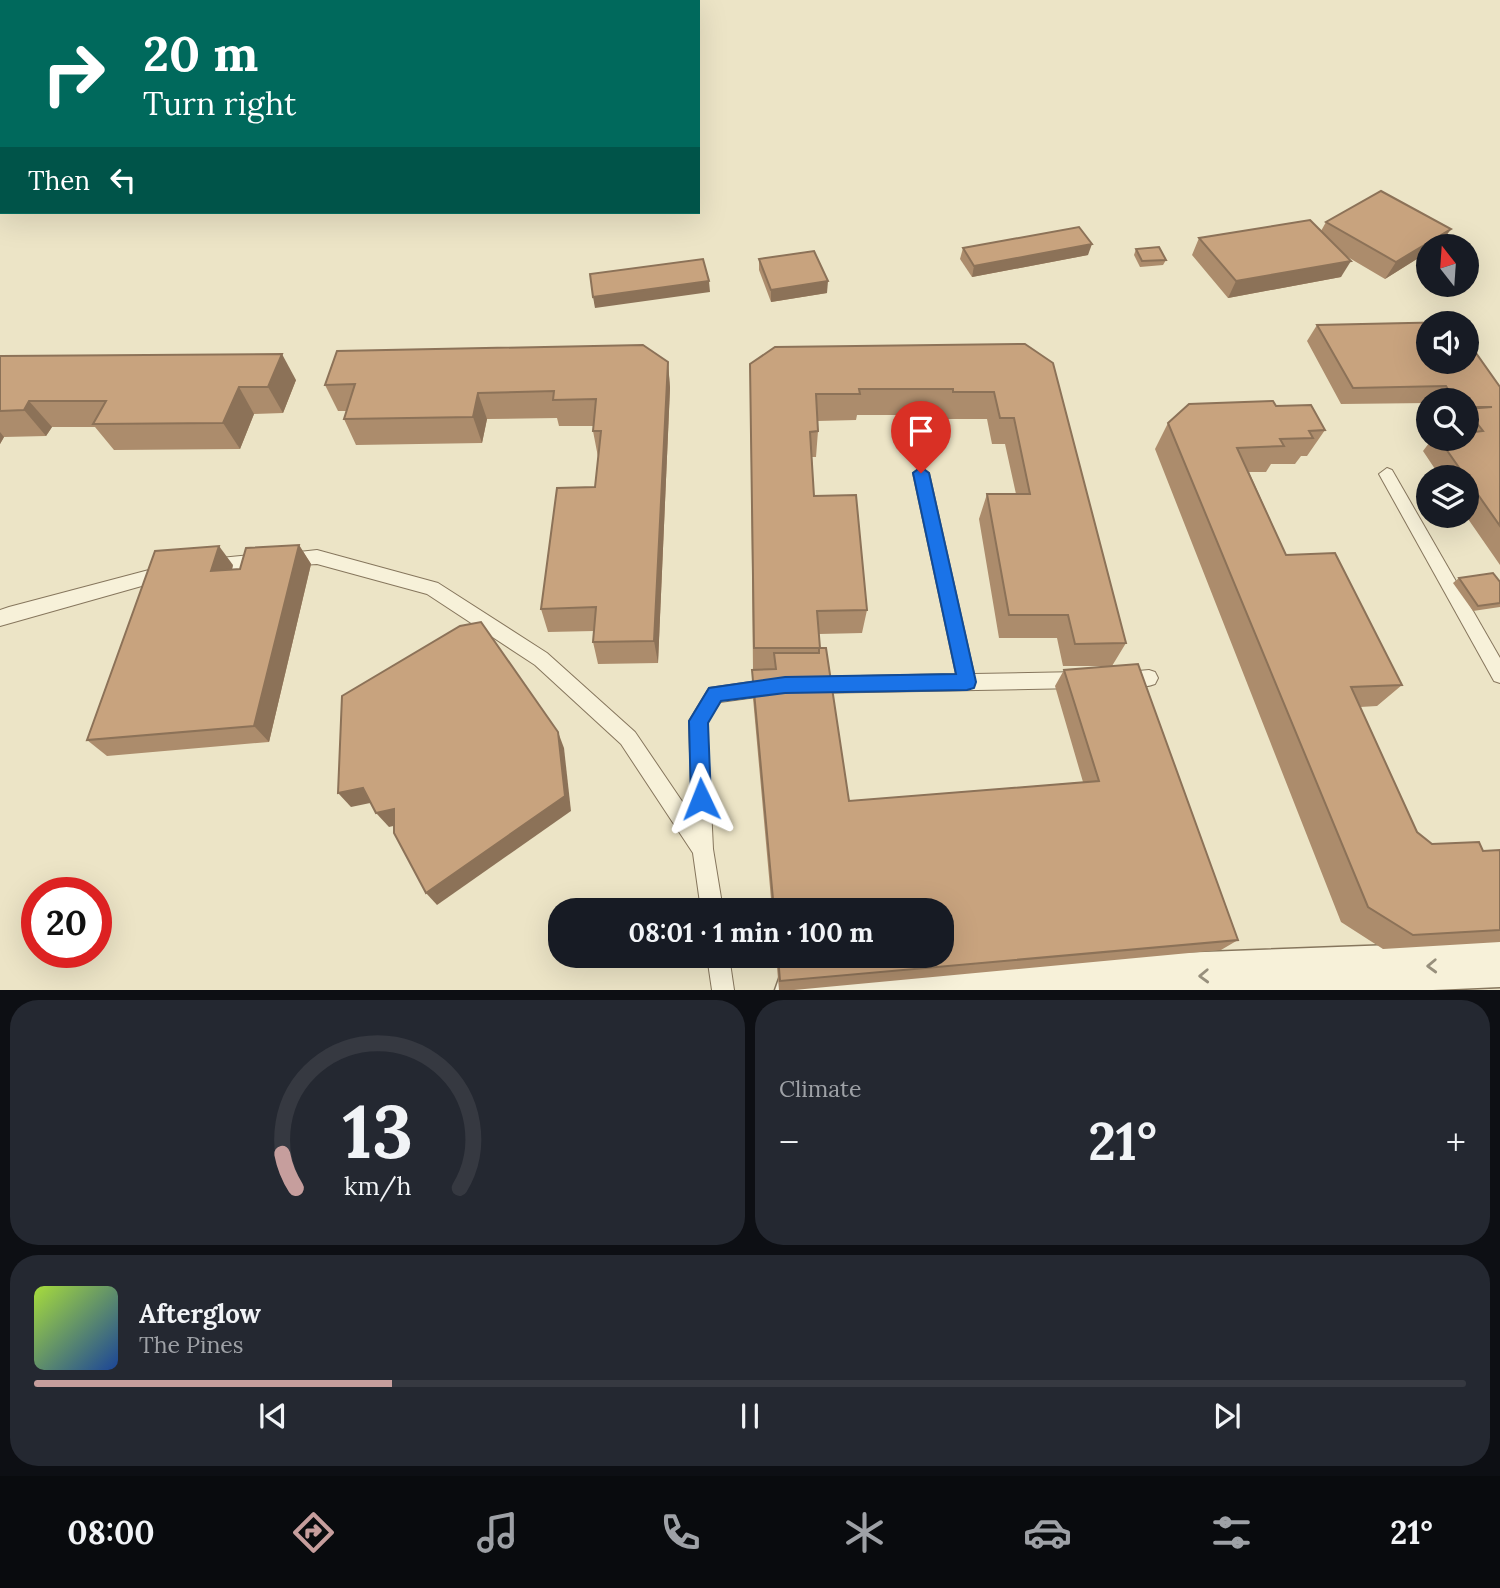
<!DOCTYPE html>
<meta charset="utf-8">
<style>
body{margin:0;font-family:Lora,serif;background:#242831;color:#f1f3f6;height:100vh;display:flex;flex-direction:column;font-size:26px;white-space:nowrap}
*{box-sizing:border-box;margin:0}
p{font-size:23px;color:#9ea1a6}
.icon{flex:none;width:38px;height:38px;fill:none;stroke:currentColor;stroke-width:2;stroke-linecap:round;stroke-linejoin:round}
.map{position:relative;height:990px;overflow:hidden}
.side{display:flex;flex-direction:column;gap:10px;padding:10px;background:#0d0f14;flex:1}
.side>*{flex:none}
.top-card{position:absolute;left:0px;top:0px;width:700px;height:214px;box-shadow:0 7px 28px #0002;background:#00695c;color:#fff;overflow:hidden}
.needle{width:46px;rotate:343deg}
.tools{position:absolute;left:1416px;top:234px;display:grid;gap:14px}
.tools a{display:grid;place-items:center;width:63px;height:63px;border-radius:50%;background:#171b24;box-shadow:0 7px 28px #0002;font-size:35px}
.speed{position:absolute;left:21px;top:877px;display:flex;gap:14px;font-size:35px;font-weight:700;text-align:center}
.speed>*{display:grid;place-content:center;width:91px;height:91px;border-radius:50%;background:#171b24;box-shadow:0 7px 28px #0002;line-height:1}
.speed .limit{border:10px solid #d22;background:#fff;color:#111}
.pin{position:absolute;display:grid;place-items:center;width:60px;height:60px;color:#fff;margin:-72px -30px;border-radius:50% 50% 50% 0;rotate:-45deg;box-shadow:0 0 7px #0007}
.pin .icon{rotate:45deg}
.me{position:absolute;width:77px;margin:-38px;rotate:358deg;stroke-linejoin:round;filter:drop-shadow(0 0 5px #0008)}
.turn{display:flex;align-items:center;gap:24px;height:147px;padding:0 28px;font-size:32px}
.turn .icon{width:91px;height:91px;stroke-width:2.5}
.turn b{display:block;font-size:49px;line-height:60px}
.then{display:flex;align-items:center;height:66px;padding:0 28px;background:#0003;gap:14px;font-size:26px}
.big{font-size:52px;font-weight:700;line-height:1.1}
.side .widget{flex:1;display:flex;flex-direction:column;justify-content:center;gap:10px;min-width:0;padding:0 24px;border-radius:28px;background:#242831}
.side .dial{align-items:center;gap:0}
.dial svg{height:182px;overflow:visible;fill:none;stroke:#363941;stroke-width:7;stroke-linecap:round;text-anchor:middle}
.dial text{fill:#f1f3f6;stroke:none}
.song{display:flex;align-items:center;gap:21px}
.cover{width:84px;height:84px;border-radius:10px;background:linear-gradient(135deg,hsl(80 70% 55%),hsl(220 70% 35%))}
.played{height:7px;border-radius:4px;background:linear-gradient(90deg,#c69e9d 25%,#363941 25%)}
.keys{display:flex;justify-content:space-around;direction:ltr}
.heat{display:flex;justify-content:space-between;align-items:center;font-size:38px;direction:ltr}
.side .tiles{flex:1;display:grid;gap:10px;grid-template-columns:1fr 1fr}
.widget:last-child{grid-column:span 2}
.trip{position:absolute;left:548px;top:898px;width:406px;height:70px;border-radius:28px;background:#171b24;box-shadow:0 7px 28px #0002;font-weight:700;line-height:70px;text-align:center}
.menu{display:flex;height:112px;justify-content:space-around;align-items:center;background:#090b0e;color:#9ea1a6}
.menu .icon{width:49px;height:49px}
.menu .current{color:#c69e9d}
.menu b{font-size:32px;color:#f1f3f6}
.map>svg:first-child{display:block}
</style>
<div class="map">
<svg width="1500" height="990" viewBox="0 0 1500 990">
<rect width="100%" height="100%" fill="#ece4c6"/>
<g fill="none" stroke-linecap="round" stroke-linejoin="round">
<defs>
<g id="service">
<polygon points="921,467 929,473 974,674 1079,672 1085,674 1088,680 1085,686 1079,688 811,693 805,691 802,685 805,679 811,677 956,674 913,473"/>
<polygon points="1387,468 1392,470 1500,658 1500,683 1494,681 1379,474"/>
<polygon points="317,550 438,583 547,653 635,732 692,816 689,721 709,688 771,679 777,681 780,687 777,693 771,695 720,702 707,723 713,849 723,910 701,910 693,853 621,744 535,665 427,594 317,564 287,566 281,564 279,559 281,554"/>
<polygon points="261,554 267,556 269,561 267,566 261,568 210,573 204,571 202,566 204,561 210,559"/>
<polygon points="164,566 170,568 172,573 170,578 0,626 0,610 9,607"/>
<path d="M 1149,670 L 1155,672 L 1158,678 L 1155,684 C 1144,688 1127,689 1116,685 L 1113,679 L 1116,673 Z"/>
<polygon points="707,956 729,956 734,990 712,990"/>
</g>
<polygon id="minor" points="1500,941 1500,987 1433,990 775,990 781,973 798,967"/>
</defs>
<use href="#service" stroke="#86765d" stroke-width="2"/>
<use href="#minor" stroke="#86765d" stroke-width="3"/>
<use href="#service" fill="#f7f1d9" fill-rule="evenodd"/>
<use href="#minor" fill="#f7f1d9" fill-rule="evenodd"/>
</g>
<g fill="#ac8c6c">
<polygon points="1326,222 1451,229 1439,245 1437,247 1428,247 1428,252 1385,279 1346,256 1341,277 1228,298 1192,255 1199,238 1321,231"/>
<polygon points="963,248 1088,255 972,277 960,259"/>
<polygon points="1136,249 1166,260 1163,265 1140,267 1134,255"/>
<polygon points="759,259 827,293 771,302 759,270"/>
<polygon points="1317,325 1500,387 1500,565 1466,516 1466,478 1441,478 1423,451 1432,439 1466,439 1466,401 1428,401 1428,403 1341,404 1307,341"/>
<polygon points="1025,344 1126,643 1112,666 1063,666 1057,638 999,638 979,519 987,494 1016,494 1005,444 992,444 987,419 947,419 946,415 857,415 856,420 817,421 818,431 816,457 812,457 814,496 867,610 862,633 819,634 819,648 849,801 1083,782 1055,686 1064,670 1238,940 1221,950 794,990 779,990 776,956 942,956 942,910 772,910 752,687 752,670 753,670 750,364"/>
<polygon points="0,356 296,380 283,413 254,414 240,449 114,450 95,427 52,427 46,436 4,437 0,444"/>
<polygon points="668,362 670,388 658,663 598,664 593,642 594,631 548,632 541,609 595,487 598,457 593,431 593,426 559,426 557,418 487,419 482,443 356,445 344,419 347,411 338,411 325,385"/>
<polygon points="1276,406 1325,430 1307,456 1301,456 1295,464 1271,464 1266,472 1249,472 1286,555 1402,685 1377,706 1360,707 1417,832 1432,844 1483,851 1500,850 1500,942 1383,949 1341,922 1155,449 1168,423"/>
<polygon points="299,545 311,564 269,742 107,756 87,740 233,565 232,570 240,569"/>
<polygon points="1459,578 1500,582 1500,607 1473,611 1453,583"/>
</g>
<g fill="#8c7258">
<polygon points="1451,229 1439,245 1437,247 1428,247 1428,252 1385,279 1396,262"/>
<polygon points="1092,244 1088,255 972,277 974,266"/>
<polygon points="1351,261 1341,277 1228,298 1236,281"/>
<polygon points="709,281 710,292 595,308 593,297"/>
<polygon points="828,281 827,293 771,302 771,290"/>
<polygon points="282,354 296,380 283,413 268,387"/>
<polygon points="668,362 670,388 658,663 654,641"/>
<polygon points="239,387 254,414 240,449 223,423"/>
<polygon points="478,393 487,419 482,443 473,417"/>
<polygon points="29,401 52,427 46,436 24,410"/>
<polygon points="0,432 4,437 0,444"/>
<polygon points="299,545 311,564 269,742 254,726"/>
<polygon points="219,546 233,565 226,590 211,571"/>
<polygon points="558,732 564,748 571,811 437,905 426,893"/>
<polygon points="363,788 375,802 351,807 338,793"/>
<polygon points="394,809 406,823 389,827 376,813"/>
</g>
<g fill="#c8a37e" stroke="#8c7258" stroke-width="2">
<polygon points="1381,191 1451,229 1396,262 1326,222"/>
<polygon points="1310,220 1351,261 1236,281 1199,238"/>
<polygon points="1079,227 1092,244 974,266 963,248"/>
<polygon points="1159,247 1166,260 1142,261 1136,249"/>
<polygon points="814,251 828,281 771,290 759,259"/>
<polygon points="703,259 709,281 593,297 590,274"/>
<polygon points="1455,322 1456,324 1428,324 1428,362 1466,362 1466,339 1500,387 1500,526 1439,439 1466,439 1466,433 1483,431 1466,409 1492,407 1466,407 1466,401 1455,401 1446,386 1353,388 1317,325"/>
<polygon points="1025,344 1053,363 1126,643 1075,644 1068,615 1009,615 987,494 1030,494 1014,418 1000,418 994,392 953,392 953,389 859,389 860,394 816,394 818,431 810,432 814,496 856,495 867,610 817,611 820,648 754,648 750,364 775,347"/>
<polygon points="643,345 668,362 654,641 593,642 596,607 541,609 557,488 595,487 601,431 593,431 596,399 553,400 554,391 478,393 473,417 344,419 355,384 325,385 337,351"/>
<polygon points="282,354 268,387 239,387 223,423 93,424 106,401 29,401 24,410 0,411 0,356"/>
<polygon points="1273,401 1276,406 1311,405 1325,430 1309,431 1313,438 1280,439 1284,446 1237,448 1286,555 1335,553 1402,685 1351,687 1417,832 1432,844 1479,842 1483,851 1500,850 1500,930 1413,935 1368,907 1168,423 1189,404"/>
<polygon points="299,545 254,726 87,740 155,551 219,546 211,571 240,569 246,548"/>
<polygon points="1493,573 1500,582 1500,603 1478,606 1459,578"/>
<polygon points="481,622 558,732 565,796 426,893 394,833 394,809 376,813 363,788 338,793 342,696 460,626"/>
<polygon points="819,648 826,648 849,801 1099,781 1064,670 1138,664 1238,940 780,981 778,956 942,956 942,910 774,910 752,670 776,669 774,653 819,653"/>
</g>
<defs><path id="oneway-chevron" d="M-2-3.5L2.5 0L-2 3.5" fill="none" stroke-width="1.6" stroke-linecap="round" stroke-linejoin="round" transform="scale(1.75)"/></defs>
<g stroke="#978f7c">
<use href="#oneway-chevron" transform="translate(1432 966) rotate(178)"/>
<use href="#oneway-chevron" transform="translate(1204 976) rotate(178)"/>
</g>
<polygon fill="#1a73e8" stroke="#114b97" stroke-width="2" points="921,467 929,473 976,682 974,688 967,690 785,693 721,701 708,723 711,799 708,806 701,808 694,806 691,799 689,721 709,688 785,677 956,674 913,473"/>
</svg>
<div class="tools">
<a><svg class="needle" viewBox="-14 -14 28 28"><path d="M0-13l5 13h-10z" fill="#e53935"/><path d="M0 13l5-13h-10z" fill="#9ea1a6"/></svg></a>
<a><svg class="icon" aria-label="sound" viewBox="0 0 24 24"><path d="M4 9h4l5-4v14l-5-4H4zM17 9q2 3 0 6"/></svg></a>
<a><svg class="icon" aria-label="search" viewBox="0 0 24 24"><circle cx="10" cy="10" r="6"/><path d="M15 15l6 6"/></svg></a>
<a><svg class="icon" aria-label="layers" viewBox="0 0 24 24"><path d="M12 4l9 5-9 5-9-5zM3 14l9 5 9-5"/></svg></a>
</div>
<div class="speed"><div class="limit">20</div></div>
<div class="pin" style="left:921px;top:473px;background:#d93025"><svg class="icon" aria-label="arrive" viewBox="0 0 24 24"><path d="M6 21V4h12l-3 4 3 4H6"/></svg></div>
<svg class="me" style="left:701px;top:799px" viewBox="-20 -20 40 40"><path d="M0-17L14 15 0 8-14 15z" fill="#1a73e8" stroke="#fff" stroke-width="4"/></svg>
<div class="trip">08:01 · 1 min · 100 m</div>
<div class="top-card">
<div class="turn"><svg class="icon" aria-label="right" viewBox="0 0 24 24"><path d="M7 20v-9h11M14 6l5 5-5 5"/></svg><div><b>20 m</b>Turn right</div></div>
<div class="then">Then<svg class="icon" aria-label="left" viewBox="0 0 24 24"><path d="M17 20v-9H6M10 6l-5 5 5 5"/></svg></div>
</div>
</div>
<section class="side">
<div class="tiles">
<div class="widget dial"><svg viewBox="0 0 100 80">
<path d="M14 69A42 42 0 1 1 86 69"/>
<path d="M14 69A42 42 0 0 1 8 54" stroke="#c69e9d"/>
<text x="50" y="56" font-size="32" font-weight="700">13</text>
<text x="50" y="72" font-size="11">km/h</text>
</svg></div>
<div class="widget"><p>Climate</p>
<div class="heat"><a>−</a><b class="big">21°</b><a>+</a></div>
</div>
<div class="widget">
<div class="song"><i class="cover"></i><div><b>Afterglow</b><p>The Pines</p></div></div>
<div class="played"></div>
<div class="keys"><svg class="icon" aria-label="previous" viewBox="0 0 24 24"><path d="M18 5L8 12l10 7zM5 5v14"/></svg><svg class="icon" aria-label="pause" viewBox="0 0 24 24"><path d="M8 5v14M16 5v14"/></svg><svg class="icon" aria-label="next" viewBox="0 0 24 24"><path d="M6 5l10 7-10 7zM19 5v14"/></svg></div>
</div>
</div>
</section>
<nav class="menu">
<b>08:00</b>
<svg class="icon current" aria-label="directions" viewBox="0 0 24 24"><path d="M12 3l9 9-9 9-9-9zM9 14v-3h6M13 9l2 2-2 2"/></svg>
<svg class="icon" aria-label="music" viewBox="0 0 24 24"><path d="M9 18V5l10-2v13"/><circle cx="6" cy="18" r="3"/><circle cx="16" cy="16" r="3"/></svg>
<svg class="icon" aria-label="phone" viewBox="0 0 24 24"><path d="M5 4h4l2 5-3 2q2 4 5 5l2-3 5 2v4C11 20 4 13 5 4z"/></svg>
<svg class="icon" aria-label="climate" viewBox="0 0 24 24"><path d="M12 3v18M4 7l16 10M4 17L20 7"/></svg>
<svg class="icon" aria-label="car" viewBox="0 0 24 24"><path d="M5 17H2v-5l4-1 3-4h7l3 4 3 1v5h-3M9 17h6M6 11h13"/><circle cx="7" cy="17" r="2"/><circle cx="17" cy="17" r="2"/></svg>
<svg class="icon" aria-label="filters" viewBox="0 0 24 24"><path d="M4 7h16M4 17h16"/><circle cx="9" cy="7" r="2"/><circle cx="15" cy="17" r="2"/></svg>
<b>21°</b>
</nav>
